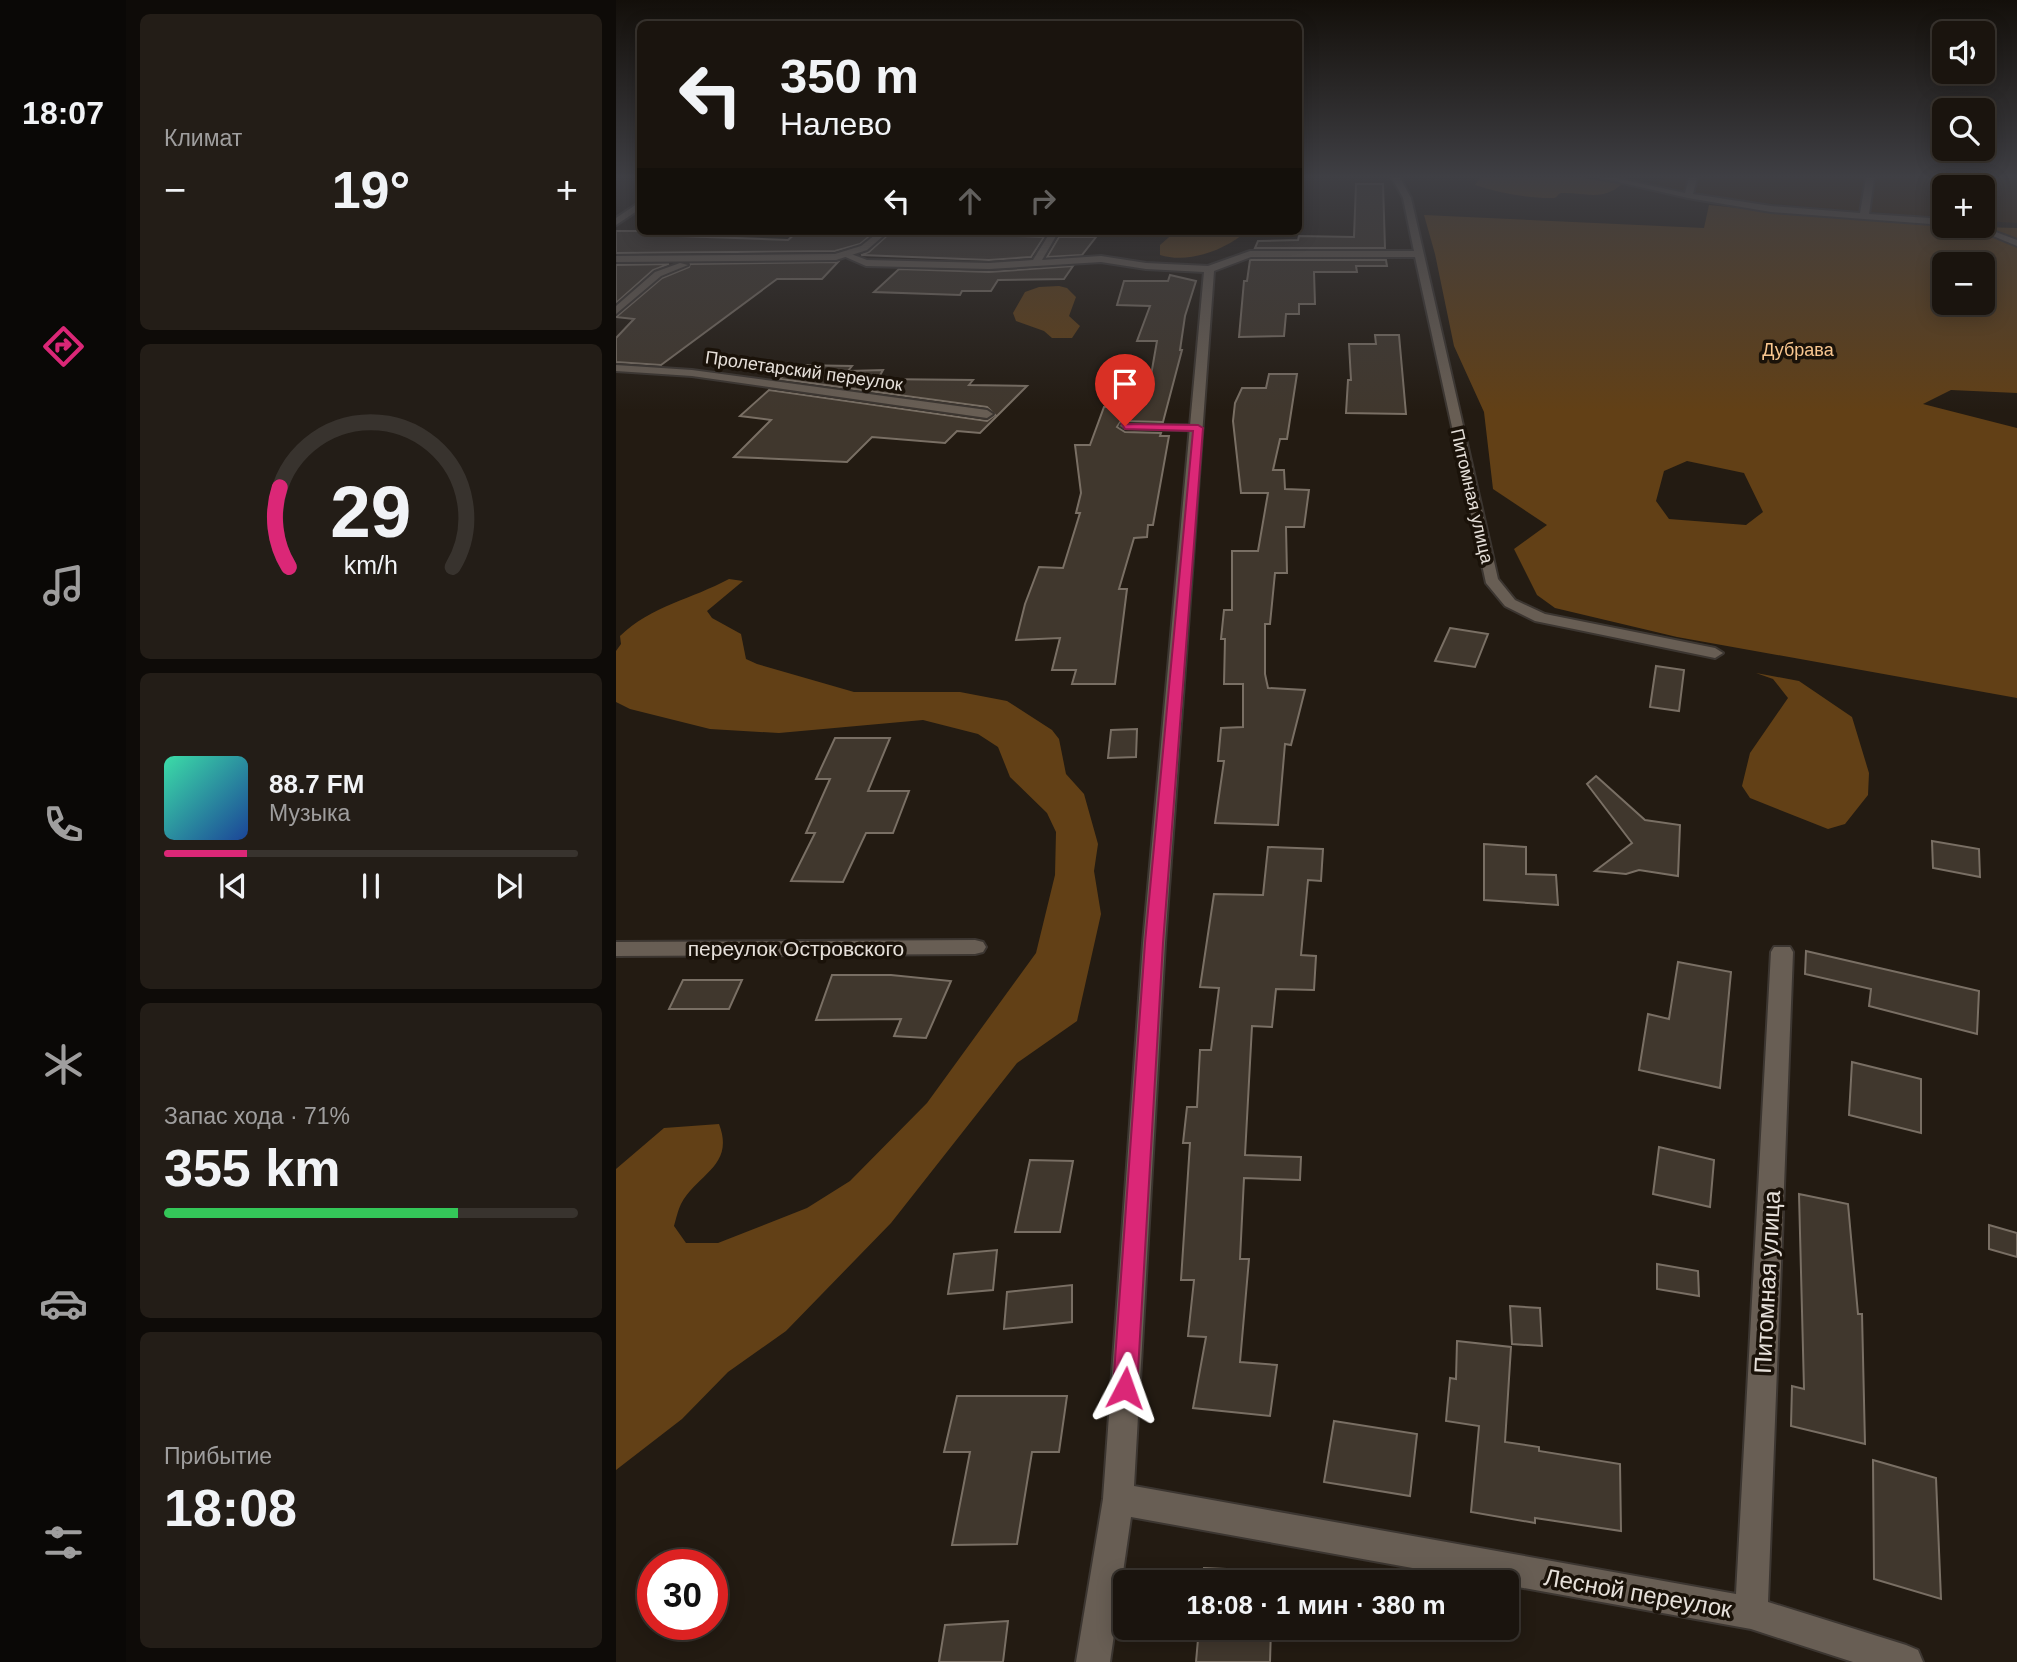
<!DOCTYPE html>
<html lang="ru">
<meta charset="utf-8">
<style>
body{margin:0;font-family:Helvetica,sans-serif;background:#231d17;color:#f1f3f6;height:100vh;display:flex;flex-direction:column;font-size:26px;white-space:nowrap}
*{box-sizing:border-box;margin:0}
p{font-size:23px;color:#9f9e9e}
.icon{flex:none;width:38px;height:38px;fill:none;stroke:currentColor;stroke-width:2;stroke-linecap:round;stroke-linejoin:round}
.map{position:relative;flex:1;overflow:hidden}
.details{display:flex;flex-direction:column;gap:14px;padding:14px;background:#0e0b08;width:490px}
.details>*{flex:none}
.guide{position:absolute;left:21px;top:21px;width:665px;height:214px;border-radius:10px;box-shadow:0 4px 18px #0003,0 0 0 2px #38332e;background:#1a140e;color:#f1f3f6;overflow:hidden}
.fabs{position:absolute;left:1316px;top:21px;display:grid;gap:14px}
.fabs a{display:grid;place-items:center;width:63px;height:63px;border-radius:10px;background:#1a140e;box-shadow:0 4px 18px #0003,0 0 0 2px #38332e;font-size:35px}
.speed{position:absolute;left:21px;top:1549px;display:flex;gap:14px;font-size:35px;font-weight:700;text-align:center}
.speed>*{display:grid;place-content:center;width:91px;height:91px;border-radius:50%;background:#1a140e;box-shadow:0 4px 18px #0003,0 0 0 2px #38332e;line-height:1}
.speed .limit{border:10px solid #d22;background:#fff;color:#111}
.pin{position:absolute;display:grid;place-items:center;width:60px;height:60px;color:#fff;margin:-72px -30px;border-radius:50% 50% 50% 0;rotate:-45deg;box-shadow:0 0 7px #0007}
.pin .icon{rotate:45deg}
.me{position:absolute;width:77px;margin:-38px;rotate:4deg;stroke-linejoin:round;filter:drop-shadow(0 0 5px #0008)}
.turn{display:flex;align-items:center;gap:24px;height:147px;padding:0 28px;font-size:32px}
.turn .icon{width:91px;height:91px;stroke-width:2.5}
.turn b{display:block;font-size:49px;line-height:60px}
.lanes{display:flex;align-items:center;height:66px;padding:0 28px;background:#0003;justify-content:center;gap:35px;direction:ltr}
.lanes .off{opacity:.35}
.big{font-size:52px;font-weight:700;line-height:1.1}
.details .card{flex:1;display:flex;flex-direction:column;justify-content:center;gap:10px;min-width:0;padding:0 24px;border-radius:10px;background:#231d17}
.details .dial{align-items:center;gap:0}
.dial svg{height:182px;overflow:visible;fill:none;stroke:#38332e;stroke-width:7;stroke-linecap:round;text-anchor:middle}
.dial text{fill:#f1f3f6;stroke:none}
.song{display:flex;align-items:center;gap:21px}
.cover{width:84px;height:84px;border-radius:10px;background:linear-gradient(135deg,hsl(160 70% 55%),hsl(220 70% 35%))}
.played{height:7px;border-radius:4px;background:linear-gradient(90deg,#db2777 20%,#38332e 20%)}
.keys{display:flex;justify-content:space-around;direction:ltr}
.heat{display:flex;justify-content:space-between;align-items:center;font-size:38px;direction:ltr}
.charge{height:10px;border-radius:5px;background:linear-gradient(90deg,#34c759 71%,#38332e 0)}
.trip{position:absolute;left:497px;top:1570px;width:406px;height:70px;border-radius:10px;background:#1a140e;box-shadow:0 4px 18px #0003,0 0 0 2px #38332e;font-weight:700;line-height:70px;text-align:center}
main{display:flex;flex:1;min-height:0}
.dock{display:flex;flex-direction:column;width:126px;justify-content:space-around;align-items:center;background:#0a0806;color:#9f9e9e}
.dock .icon{width:49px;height:49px}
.dock .active{color:#db2777}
.dock b{font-size:32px;color:#f1f3f6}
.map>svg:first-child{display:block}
</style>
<main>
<nav class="dock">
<b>18:07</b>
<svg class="icon active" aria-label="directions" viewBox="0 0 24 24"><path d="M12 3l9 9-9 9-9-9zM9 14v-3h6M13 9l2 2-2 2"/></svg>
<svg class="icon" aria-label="music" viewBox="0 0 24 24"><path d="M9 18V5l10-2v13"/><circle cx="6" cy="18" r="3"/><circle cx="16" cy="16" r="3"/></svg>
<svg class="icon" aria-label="phone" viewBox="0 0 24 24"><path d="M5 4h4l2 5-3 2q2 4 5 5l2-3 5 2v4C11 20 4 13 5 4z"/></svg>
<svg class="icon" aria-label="climate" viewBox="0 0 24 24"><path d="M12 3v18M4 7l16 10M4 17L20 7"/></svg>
<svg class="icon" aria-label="car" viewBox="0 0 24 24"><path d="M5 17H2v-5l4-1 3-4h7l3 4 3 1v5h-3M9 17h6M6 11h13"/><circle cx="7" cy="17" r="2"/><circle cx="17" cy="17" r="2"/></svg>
<svg class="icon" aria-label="filters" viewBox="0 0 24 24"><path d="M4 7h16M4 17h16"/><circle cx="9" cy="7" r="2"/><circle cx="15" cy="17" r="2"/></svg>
</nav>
<section class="details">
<div class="card"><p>Климат</p>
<div class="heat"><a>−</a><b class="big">19°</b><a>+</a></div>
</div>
<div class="card dial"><svg viewBox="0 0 100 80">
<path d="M14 69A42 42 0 1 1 86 69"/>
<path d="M14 69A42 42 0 0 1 10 34" stroke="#db2777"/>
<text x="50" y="56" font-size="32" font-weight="700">29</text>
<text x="50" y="72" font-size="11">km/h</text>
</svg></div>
<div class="card">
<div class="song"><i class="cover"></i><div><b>88.7 FM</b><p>Музыка</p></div></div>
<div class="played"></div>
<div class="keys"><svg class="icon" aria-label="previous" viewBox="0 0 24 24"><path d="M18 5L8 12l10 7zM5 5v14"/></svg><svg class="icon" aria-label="pause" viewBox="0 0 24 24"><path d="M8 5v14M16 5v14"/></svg><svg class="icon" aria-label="next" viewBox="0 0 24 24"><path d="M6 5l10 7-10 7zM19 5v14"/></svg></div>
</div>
<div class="card"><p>Запас хода · 71%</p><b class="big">355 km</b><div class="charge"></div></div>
<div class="card"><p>Прибытие</p><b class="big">18:08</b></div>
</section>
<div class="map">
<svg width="1401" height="1662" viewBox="0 0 1401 1662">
<rect width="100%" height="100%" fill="#231b12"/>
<polygon fill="#392308" points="1047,178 1401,178 1401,223 1367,221 1367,187 1328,187 1328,218 1111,200 1040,185"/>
<g fill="#624016" fill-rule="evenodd">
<path d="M 864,178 L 966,178 L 1006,184 C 987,201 970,193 949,193 C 939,192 945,198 935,198 C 910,198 883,193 859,185 Z"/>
<path d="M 1093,205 L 1191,215 L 1328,222 L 1328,226 L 1401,228 L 1401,393 L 1335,390 L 1307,404 L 1401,428 L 1401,698 L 1061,637 L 939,608 L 921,595 L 898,549 L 931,525 L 877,489 L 868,412 L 838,346 L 819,254 L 808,215 L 1088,228 ZM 1328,264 L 1367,264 L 1367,303 L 1328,303 ZM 1071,461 L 1128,473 L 1147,512 L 1130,525 L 1053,519 L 1040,501 L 1048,471 Z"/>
<path d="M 560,231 L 631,231 C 609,250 573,264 544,255 L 544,245 Z"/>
<polygon points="443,286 451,288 460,297 453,316 464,326 456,338 436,338 428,331 400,321 397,313 409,292 423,287"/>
<path d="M 113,579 L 127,581 L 91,611 L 96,618 L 125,634 L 130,659 L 141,664 L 238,692 L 344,692 L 391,701 L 436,730 L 443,739 L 450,774 L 468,794 L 482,844 L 478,871 L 485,914 L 461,1021 L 401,1063 L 275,1223 L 170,1331 L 112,1372 L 66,1419 L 0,1470 L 0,1169 L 48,1128 L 103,1124 C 119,1166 82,1173 65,1204 C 62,1210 60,1219 58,1226 L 70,1243 L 102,1243 L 191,1208 L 234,1181 L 311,1103 L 420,953 L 439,875 L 440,832 L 431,813 L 394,777 L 382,747 L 362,734 L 307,720 L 163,733 L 94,729 L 14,709 L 0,702 L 0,651 L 5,644 L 4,636 C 35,606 76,599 113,579 Z"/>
<polygon points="1140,673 1183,681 1236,717 1253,773 1252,795 1229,824 1212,829 1134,798 1126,786 1134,753 1172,698 1157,679"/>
</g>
<g fill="#40372d" stroke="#796f64" stroke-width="2">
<polygon points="740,184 767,184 769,248 639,248 642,241 682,240 683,236 738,237"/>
<polygon points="0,231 72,231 65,236 172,240 180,233 260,231 244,244 219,251 0,253"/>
<polygon points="276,231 408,231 403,236 428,237 415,257 373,260 245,255 253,252"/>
<polygon points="443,237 480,237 466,255 431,257"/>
<polygon points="634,260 770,260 771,266 740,266 741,272 698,272 699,304 683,304 683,314 670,314 668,336 623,337 628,281 631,281"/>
<polygon points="222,262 206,279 161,279 45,365 0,362 0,338 18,319 0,317 46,278 73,267 74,264"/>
<polygon points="53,264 37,270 0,303 0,265"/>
<polygon points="457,266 448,279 382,280 375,291 346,291 344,295 258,292 283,269 373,272"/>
<polygon points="554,275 580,281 569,316 564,350 566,350 547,422 505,421 501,427 509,432 545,433 544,436 553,436 537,525 532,525 531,537 518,538 503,589 511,589 499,684 456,684 460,670 436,670 444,638 400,640 409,604 423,567 447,568 464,513 460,513 465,493 459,445 474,445 488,407 530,404 541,341 521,341 534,306 501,305 508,281 552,281"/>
<polygon points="759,335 783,335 790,414 730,413 732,380 735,380 733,344 760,344"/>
<polygon points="179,365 236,366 232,371 267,370 262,379 357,380 353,385 411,386 364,433 341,431 329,443 256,437 231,462 118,457 155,420 124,416 153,390 371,421 379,415 371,407 164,379"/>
<polygon points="653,374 681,374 671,439 664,439 657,470 668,470 669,489 693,490 688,527 670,527 671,573 659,573 654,624 649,624 649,674 652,688 689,690 675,745 669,744 662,825 599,823 608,761 602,761 605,728 627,727 627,684 608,684 609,639 605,639 608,610 616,610 616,551 642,551 652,493 625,493 617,421 619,403 626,388 650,388"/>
<polygon points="834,628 872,634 859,667 819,661"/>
<polygon points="1040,666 1068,670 1063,711 1034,707"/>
<polygon points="521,729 520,757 492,758 495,730"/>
<polygon points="219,738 274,738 252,791 293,791 277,833 250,833 227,882 175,881 199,833 190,833 214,779 200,779"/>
<polygon points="980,776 1029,820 1064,825 1062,876 1023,870 1010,874 979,871 1016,843 971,784"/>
<polygon points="1316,841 1363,849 1364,877 1317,868"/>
<polygon points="868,844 910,847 910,874 940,875 942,905 868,900"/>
<polygon points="652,847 707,849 705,881 692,880 685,955 700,956 698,990 660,989 656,1027 636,1026 629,1155 685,1157 684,1180 628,1178 624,1259 633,1259 624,1362 661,1365 654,1416 577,1408 590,1337 572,1336 578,1280 565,1280 574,1143 567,1143 571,1107 581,1107 584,1050 595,1050 603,988 584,987 598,894 647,895"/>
<polygon points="1190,951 1363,991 1361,1034 1253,1006 1255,989 1189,974"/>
<polygon points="1062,962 1115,972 1104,1088 1023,1070 1032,1014 1053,1019"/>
<polygon points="216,975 275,975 335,981 310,1038 278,1036 285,1019 200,1020"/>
<polygon points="67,980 126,980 113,1009 53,1009"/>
<polygon points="1236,1062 1305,1079 1305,1133 1233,1115"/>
<polygon points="1043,1147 1098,1160 1094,1207 1037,1194"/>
<polygon points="414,1160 457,1161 444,1232 399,1232"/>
<polygon points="1183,1194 1232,1204 1242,1314 1246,1314 1249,1444 1175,1426 1176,1386 1188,1389"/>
<polygon points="1373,1225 1401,1233 1401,1257 1373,1249"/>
<polygon points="381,1250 377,1290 332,1294 338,1254"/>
<polygon points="1041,1264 1082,1271 1083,1296 1041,1289"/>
<polygon points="456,1285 456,1322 388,1329 391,1292"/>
<polygon points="894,1306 924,1308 926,1346 896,1344"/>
<polygon points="841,1341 895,1347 889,1442 923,1447 923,1451 1004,1464 1005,1531 919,1518 919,1523 855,1512 863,1426 830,1421 834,1378 840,1379"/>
<polygon points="341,1396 451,1396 443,1452 416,1452 401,1544 336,1545 354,1452 328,1452"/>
<polygon points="718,1421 801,1434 794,1496 708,1482"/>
<polygon points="1257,1460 1320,1478 1325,1599 1258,1579"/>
<polygon points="588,1568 658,1571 658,1582 587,1582"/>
<polygon points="392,1621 387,1662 323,1662 329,1625"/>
<polygon points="583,1628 655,1628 654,1662 580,1662"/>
</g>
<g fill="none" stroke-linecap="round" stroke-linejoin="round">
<defs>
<polygon id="service" points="505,424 582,425 587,428 582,431 509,429 504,426"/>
<g id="minor">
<polygon points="776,178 784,178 795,198 882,579 899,600 929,614 1099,648 1107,653 1099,658 919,621 889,606 870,583 799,257 635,257 598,271 549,943 518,1486 1120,1594 1155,952 1158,947 1174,947 1177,952 1152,1602 1290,1645 1302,1650 1307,1662 1237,1662 1135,1629 891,1585 891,1582 874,1582 515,1517 494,1662 460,1662 487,1499 527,943 588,272 530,269 485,262 373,269 250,266 225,255 230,252 251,260 373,263 417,260 435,231 443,231 426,260 485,256 530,263 592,266 634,251 798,251 787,198"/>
<polygon points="985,178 999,178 1069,193 1073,178 1081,178 1077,194 1155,206 1244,213 1250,178 1258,178 1253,214 1328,219 1328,225 1155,212 1072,198"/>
<polygon points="1353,226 1364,226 1401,240 1401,246"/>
<polygon points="0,365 76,370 371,410 377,414 371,418 76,376 0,371"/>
<polygon points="359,940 367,942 370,947 367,952 359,954 0,956 0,942"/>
</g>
<g id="tertiary">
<polygon points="21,204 24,204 24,209 0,225 0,218"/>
<polygon points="264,231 273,231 251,250 220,260 0,262 0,256 219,254 245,246"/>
<polygon points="64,263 72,265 45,276 0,314 0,306 39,272"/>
</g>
</defs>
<use href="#service" stroke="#3c3631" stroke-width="3"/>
<use href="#minor" stroke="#3c3631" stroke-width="4"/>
<use href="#tertiary" stroke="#3c3631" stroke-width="4"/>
<use href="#service" fill="#685e54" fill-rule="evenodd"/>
<use href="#minor" fill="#685e54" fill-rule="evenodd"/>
<use href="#tertiary" fill="#685e54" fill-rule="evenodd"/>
</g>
<linearGradient id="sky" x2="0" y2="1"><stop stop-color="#130f0a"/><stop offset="0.43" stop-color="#3f3f44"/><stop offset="1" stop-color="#3f3f44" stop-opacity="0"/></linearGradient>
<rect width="1401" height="411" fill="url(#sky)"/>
<polygon fill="#db2777" stroke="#8e194d" stroke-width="2" points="506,424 582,425 587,428 547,943 521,1388 517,1396 509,1399 500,1396 497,1388 529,943 577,431 509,429"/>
<g text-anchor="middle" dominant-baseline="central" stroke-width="7" stroke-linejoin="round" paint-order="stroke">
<g font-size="18" fill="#fac790" stroke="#1a1209">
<text x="1182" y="350">Дубрава</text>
</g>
<g font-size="18" fill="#e6e0da" stroke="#1a1209">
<text transform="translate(188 371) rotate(8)">Пролетарский переулок</text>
<text transform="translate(856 496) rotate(77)">Питомная улица</text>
</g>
<g font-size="21" fill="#e6e0da" stroke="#1a1209">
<text x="180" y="948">переулок Островского</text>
</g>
<g font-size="24" fill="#e6e0da" stroke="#1a1209">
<text transform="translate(1151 1282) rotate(-87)">Питомная улица</text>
<text transform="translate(1022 1593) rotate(10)">Лесной переулок</text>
</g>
</g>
</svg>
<div class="fabs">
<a><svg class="icon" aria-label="sound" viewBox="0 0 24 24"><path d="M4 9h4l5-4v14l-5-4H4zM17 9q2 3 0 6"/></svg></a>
<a><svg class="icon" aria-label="search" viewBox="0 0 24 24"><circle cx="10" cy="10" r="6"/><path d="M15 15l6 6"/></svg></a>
<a>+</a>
<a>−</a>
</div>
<div class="speed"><div class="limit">30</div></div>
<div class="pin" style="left:509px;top:426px;background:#d93025"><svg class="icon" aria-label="arrive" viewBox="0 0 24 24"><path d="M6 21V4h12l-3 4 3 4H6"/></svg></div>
<svg class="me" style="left:509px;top:1388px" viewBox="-20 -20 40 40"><path d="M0-17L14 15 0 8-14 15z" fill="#db2777" stroke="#fff" stroke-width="4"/></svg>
<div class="trip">18:08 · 1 мин · 380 m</div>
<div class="guide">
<div class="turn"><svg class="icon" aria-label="left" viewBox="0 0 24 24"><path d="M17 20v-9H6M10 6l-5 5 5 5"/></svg><div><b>350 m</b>Налево</div></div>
<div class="lanes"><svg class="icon" aria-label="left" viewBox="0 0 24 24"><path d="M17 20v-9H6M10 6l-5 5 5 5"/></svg><svg class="icon off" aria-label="ahead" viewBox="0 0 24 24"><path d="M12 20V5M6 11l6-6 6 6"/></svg><svg class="icon off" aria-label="right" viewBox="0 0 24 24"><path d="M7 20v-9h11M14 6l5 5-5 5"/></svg></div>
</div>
</div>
</main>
